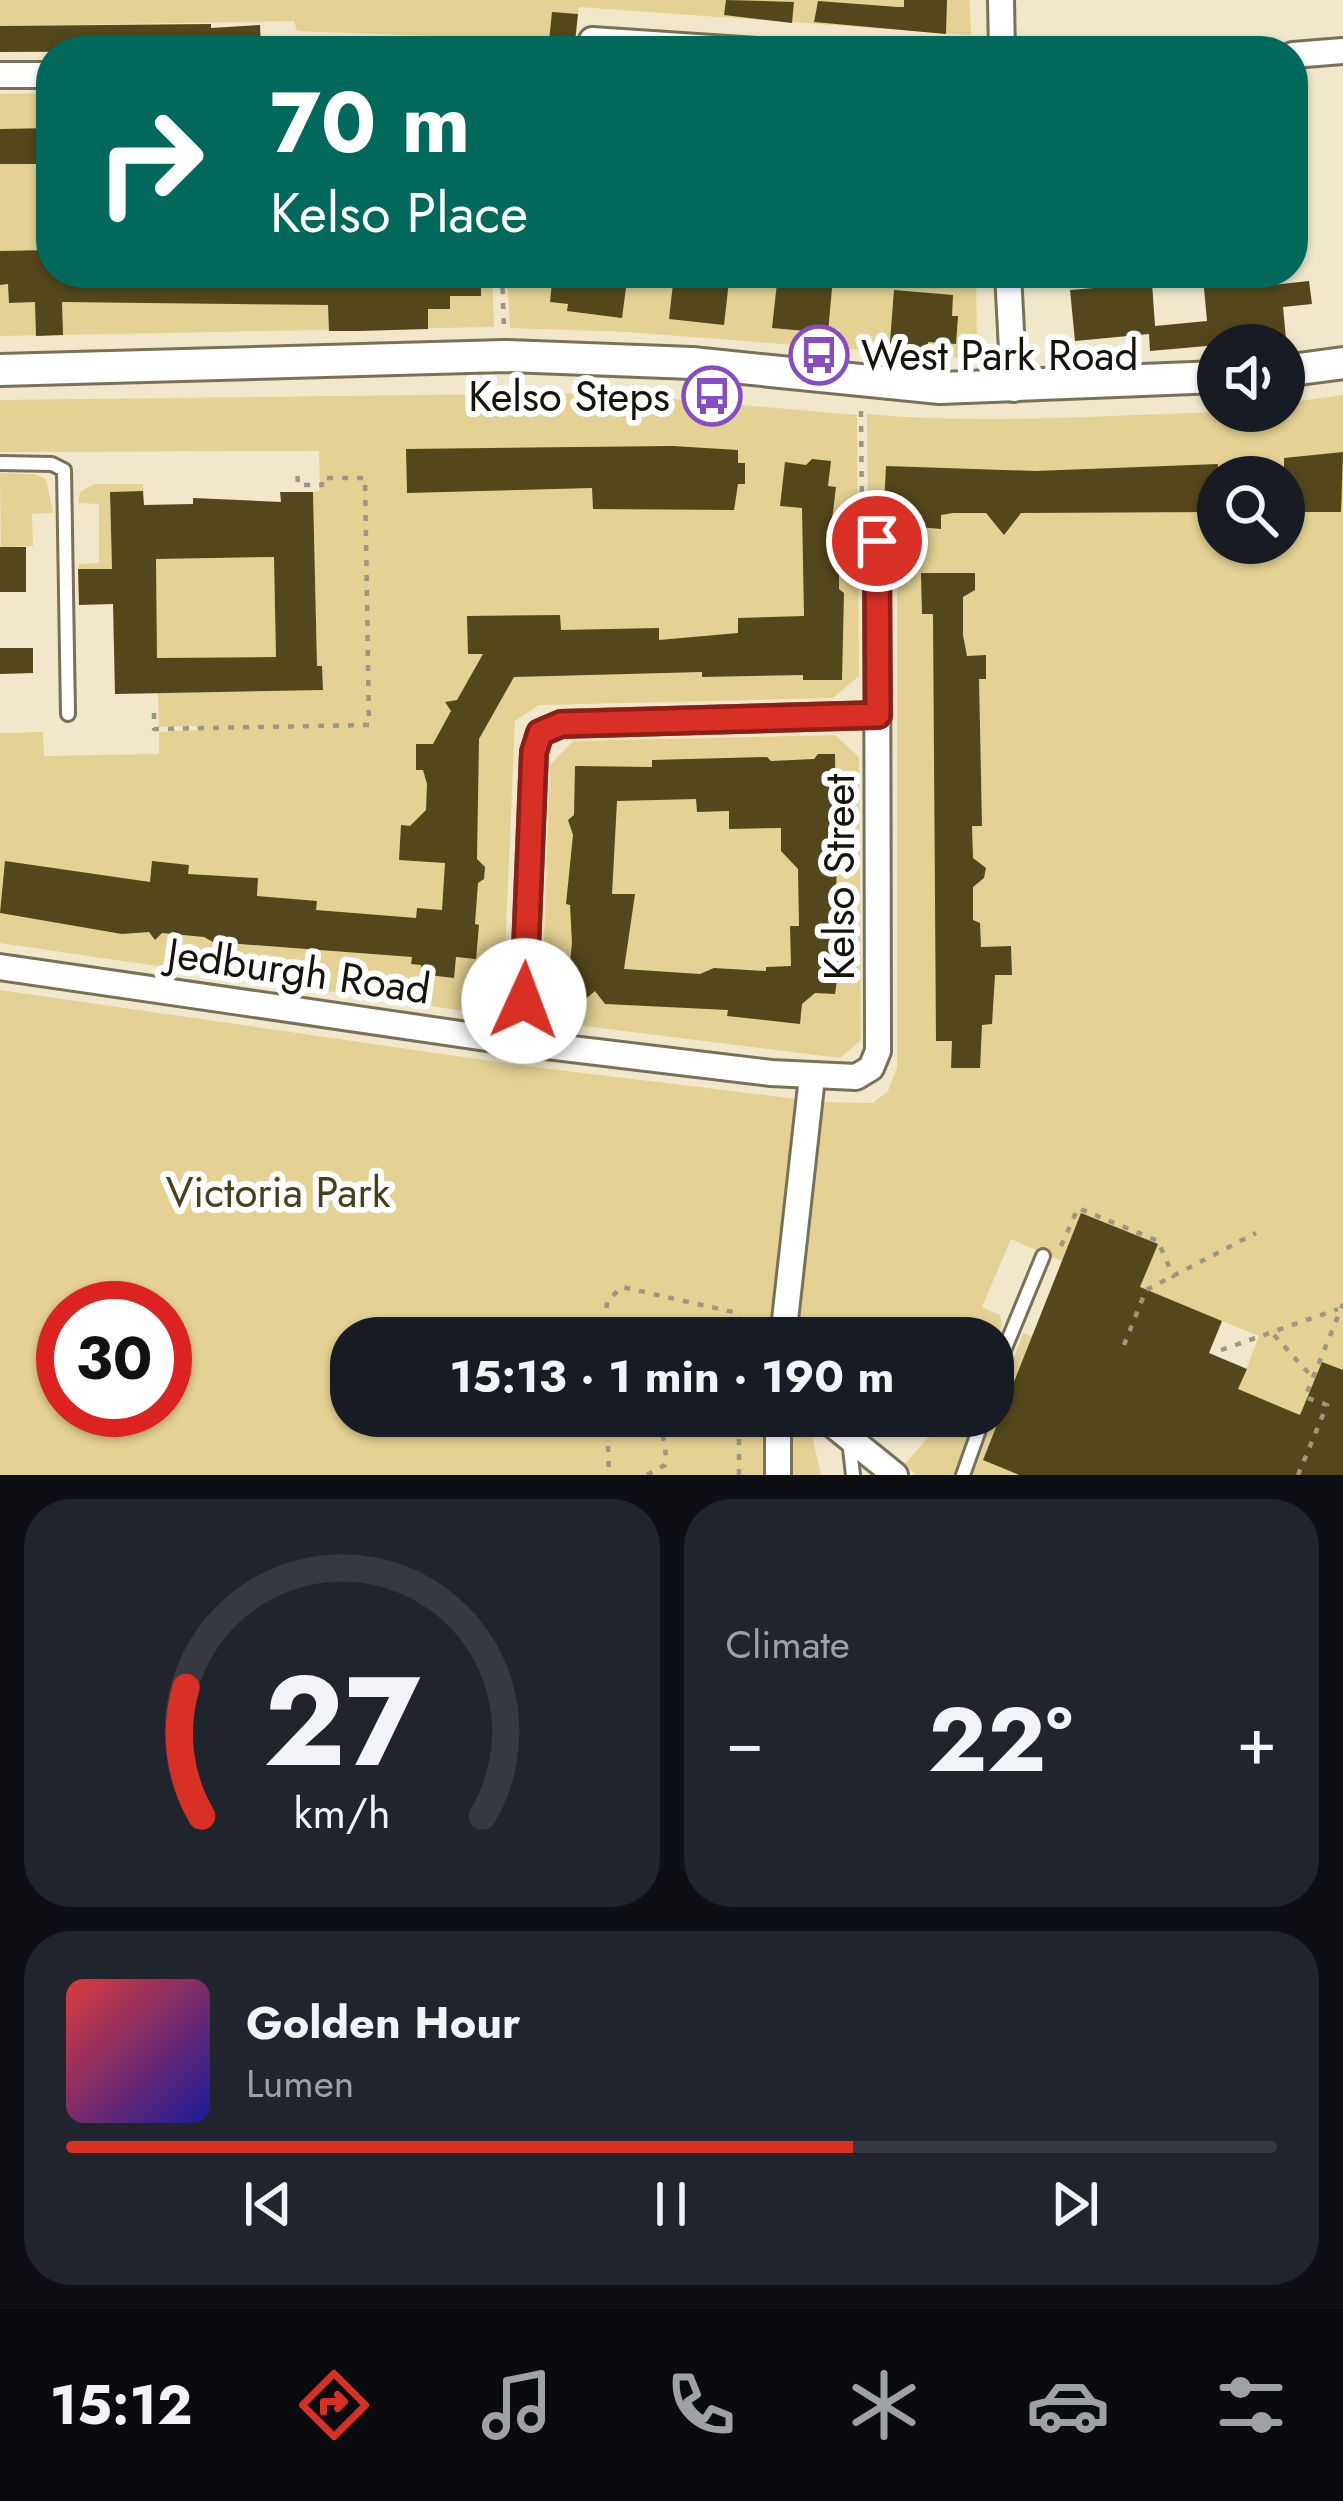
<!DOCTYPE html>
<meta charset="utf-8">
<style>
body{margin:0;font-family:Jost,sans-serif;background:#20242c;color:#f1f3f6;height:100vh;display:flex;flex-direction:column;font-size:45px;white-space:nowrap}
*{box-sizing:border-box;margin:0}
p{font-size:39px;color:#9ea1a6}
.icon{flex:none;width:66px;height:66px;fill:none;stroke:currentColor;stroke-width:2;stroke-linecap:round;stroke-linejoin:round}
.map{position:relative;height:1475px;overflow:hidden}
.drawer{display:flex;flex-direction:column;gap:24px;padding:24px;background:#0d0f14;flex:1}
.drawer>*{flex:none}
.hud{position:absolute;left:36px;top:36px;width:1272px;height:252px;border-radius:48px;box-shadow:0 3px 9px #0004;background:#00695c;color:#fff;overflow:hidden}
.buttons{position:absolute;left:1197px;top:324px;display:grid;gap:24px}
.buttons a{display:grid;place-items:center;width:108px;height:108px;border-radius:50%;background:#171b24;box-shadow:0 3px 9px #0004;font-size:60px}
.speed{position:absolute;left:36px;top:1281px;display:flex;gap:24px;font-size:60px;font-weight:700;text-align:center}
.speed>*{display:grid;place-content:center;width:156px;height:156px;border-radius:50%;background:#171b24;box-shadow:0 3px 9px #0004;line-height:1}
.speed .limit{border:18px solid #d22;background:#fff;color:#111}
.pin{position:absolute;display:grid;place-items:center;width:102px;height:102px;color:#fff;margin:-51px;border:6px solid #fff;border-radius:50%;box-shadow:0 3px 12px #0007}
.me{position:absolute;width:132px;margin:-66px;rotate:2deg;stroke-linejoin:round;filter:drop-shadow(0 0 9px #0008)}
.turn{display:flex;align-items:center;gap:42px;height:252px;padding:0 36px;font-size:54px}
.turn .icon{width:156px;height:156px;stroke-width:2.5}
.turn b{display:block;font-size:84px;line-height:102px}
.big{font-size:90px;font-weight:700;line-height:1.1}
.drawer .widget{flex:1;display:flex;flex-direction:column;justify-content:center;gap:18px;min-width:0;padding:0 42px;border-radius:48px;background:#20242c}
.drawer .dial{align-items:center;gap:0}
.dial svg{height:312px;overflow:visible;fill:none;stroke:#363941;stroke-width:7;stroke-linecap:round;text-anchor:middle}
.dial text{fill:#f1f3f6;stroke:none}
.song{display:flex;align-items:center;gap:36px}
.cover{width:144px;height:144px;border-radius:18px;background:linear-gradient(135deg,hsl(0 70% 55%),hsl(240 70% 35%))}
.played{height:12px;border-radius:6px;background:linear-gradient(90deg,#d93025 65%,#363941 65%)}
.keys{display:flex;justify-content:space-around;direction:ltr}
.heat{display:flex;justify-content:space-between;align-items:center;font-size:66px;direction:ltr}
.drawer .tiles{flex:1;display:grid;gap:24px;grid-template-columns:1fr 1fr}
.widget:last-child{grid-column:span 2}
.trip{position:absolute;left:330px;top:1317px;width:684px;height:120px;border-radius:48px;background:#171b24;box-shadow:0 3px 9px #0004;font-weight:700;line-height:120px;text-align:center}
.dock{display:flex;height:192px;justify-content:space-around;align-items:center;background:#090b0e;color:#9ea1a6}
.dock .icon{width:84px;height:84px}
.dock .current{color:#d93025}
.dock b{font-size:54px;color:#f1f3f6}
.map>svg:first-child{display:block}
</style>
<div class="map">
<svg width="1343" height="1475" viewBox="0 0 1343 1475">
<rect width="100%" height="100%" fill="#f1e8cb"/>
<g fill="#e4d193" fill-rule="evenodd">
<polygon points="0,0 970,0 971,35 579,7 574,51 464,51 462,37 297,31 294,21 0,26"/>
<polygon points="307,39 453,42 453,51 307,51"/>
<polygon points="51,93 51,273 492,273 494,327 0,336 0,94"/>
<polygon points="507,273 976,273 977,359 627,332 510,328"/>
<polygon points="605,393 857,415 859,676 833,698 539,705 515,721 503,997 484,1014 0,943 0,733 43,732 44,756 159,754 159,732 197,730 196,726 159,727 158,693 323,689 322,667 317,666 313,492 320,491 319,451 0,452 0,400"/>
<path d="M 1343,395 L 1343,1370 L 1330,1404 L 1282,1440 L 1293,1412 L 1258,1397 L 1206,1442 L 1241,1383 L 1259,1336 L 1140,1288 L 1157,1244 L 1082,1214 L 1062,1261 L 1011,1239 L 982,1307 L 1000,1315 L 1002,1325 L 993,1346 L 993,1338 L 351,1338 L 351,1416 L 787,1416 L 786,1432 L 810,1427 L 821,1475 L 0,1475 L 0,990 L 526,1066 L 822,1102 L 873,1103 L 888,1091 L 897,1068 L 897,540 L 868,525 L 867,414 C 1007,427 1146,411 1284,411 L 1284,403 ZM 1218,477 L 1284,477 L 1284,543 L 1218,543 ZM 63,1308 L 165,1308 L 165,1410 L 63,1410 Z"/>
<polygon points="0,473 34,474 46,479 53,513 32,514 33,546 1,547 1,557"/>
<polygon points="94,484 143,484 143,491 110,492 112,569 78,569 79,564 99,563 99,504 78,503 80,492"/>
<polygon points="274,557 276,657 157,658 156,559"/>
<polygon points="835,735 859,757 861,1040 840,1058 560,1023 542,1001 550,765 573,741"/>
<polygon points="1023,1333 1033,1337 983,1460 1019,1475 973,1475"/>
<polygon points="947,1416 975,1416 954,1475 916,1475 905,1464"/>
</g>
<g fill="#54471b" fill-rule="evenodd">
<polygon points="726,0 794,2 792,23 724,15"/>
<polygon points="904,0 947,0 946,34 814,22 818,1 898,7 904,7"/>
<polygon points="552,12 578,14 574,51 548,51"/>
<polygon points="211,24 211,28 260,25 261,51 0,52 0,26"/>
<polygon points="51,128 51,164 0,164 0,129"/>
<polygon points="51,250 51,273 481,273 481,296 450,296 450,309 428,309 428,329 359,331 329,331 328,305 62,302 63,335 36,336 35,302 9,303 8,284 0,285 0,251"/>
<polygon points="572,273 628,273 622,318 567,311 568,304 550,302 552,282 570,284"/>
<polygon points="1263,273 1264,286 1309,281 1312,304 1283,307 1286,339 1150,351 1149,334 1075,341 1070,290 1152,283 1155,326 1207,321 1203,277"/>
<polygon points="674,275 729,281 724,325 669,319"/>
<polygon points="777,283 832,288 828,333 772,328"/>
<polygon points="894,290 953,295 952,316 958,316 956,344 928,342 926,358 889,355"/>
<polygon points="673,446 738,450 738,463 745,463 745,484 738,484 734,510 593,509 592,488 407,493 406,449"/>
<polygon points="1343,452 1341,512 1300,512 1300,505 1284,506 1284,458"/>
<polygon points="812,459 831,461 828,486 836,487 830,537 839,537 839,589 844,593 842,680 803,680 803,675 702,677 702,672 514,677 479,739 477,859 485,867 484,879 478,883 475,924 479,925 476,959 456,957 454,978 420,974 421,965 411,964 412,957 213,942 204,937 162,933 155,940 149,932 122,934 0,913 5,861 150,882 152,861 189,865 188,874 258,878 257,896 317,901 316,910 416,918 417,908 442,910 445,863 399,860 401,825 410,826 426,810 427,784 423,770 416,770 416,744 433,744 451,711 445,702 457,700 483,654 468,654 467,616 560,615 561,630 659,628 659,640 738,633 738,618 804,616 802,508 780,506 785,462 806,465"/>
<polygon points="1218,464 1216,512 1021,513 1004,535 986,513 953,513 941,515 941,529 918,527 919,565 897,566 892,534 883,526 886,466 1035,471"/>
<path d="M 143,491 L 144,505 L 193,504 L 193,498 L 281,502 L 280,492 L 313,492 L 317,666 L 322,666 L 323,690 L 115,694 L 113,604 L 79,605 L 78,569 L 112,569 L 110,492 ZM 274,557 L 276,657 L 157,658 L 156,559 Z"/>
<rect x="0" y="547" width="26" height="45"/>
<polygon points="921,573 975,573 975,590 963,597 963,635 967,656 986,655 986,679 979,679 982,826 972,826 973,858 986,868 984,878 973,887 973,920 980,923 981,947 1011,946 1012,975 995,975 992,1024 982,1025 980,1068 951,1068 952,1041 936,1041 933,614 922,614"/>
<polygon points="0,648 33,648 33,673 0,674"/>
<path d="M 818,754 L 835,754 L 837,930 L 842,945 L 835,994 L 815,993 L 802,1004 L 800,1024 L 727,1016 L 728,1010 L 605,1004 L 595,991 L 582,1002 L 566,1000 L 572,943 L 570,905 L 566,904 L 573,835 L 568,820 L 574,815 L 575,766 L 652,767 L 652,760 L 767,757 L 771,761 L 814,759 ZM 696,799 L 697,812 L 729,811 L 729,829 L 781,828 L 781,851 L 798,869 L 799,926 L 790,926 L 791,966 L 766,967 L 766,971 L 714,968 L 700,974 L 624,969 L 635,894 L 612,894 L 617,801 Z"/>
<polygon points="1081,1213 1158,1244 1140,1287 1222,1321 1209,1353 1247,1369 1238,1389 1300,1415 1322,1362 1343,1370 1343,1475 1019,1475 983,1460"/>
</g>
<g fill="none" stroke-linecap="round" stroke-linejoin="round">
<defs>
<g id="service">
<polyline points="0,463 52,464 64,470 68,714"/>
<polyline points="993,1377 1043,1256"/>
<polyline points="849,1440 853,1475"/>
<polyline points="963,1475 984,1416"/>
</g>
<g id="minor">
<polyline points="1001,0 1002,51"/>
<polyline points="592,40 757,51"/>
<polyline points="1293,55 1343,51"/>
<polyline points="0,75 51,75"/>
<polyline points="1008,273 1014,389"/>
<polyline points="0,967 522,1043 771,1073 856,1077 871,1068 878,1051 877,541"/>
<polyline points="522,1043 534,752 540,733 561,724 878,715"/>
<polyline points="783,1338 812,1077"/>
<polyline points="778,1416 778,1475"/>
<polyline points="822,1416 895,1475"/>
</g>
<g id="tertiary">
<polyline points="0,370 505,356 692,363 940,388 1218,377"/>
<polyline points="1284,371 1343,363"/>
</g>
</defs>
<use href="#service" stroke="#797157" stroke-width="18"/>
<use href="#minor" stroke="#797157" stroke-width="30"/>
<use href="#tertiary" stroke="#797157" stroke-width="36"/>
<g stroke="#9d9681" stroke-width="4.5" stroke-dasharray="6 9" stroke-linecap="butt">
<polyline points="502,273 504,327"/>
<polyline points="861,411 862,519"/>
<polyline points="154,713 154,729 369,725 365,478 322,478 322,485 298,485 297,468"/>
<polyline points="1061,1246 1078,1208 1158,1241 1174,1278"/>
<polyline points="1274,1335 1313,1378"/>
<polyline points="605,1338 607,1301 622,1287 733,1312 741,1319 742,1338"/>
<polyline points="1124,1345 1146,1290 1256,1233"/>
<polyline points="1221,1350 1338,1309"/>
<polyline points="607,1416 609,1475"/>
<path d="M 647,1475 L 665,1465 C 667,1444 664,1431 648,1416"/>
<polyline points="739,1475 739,1416"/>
<polyline points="1298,1475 1327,1405 1305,1397 1343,1304"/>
</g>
<use href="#service" stroke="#fff" stroke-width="12"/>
<use href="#minor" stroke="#fff" stroke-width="24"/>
<use href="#tertiary" stroke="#fff" stroke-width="30"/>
</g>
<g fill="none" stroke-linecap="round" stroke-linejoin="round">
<defs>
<polyline id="route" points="524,1001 534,752 540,733 561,724 878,715 877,541"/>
</defs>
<use href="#route" stroke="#8d1f18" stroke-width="30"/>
<use href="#route" stroke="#d93025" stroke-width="21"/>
</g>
<defs>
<symbol id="bus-ring" viewBox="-11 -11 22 22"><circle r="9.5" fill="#fff" stroke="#864cc2" stroke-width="1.5"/><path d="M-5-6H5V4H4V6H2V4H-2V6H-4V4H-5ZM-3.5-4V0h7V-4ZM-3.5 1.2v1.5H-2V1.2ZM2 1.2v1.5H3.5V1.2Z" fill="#864cc2"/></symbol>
</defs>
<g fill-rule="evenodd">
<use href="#bus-ring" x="786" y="322" width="66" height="66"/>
<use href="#bus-ring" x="679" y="363" width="66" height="66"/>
</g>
<g text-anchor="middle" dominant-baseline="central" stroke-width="12" stroke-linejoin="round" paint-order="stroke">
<g font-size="42" fill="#161309" stroke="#fff" text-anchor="start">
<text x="861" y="355">West Park Road</text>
<text x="670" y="396" text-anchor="end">Kelso Steps</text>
</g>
<g font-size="42" fill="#161309" stroke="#fff">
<text transform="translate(839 877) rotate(-90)">Kelso Street</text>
<text transform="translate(299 971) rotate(8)">Jedburgh Road</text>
</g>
<g font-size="42" fill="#493f1a" stroke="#fff">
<text x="278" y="1192">Victoria Park</text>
</g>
</g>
</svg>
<div class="buttons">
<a><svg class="icon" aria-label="sound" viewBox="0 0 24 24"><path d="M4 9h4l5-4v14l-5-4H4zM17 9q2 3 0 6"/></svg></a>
<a><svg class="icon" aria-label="search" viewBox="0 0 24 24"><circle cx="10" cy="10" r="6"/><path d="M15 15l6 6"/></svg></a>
</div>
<div class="speed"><div class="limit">30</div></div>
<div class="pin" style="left:877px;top:541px;background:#d93025"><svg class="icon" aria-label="arrive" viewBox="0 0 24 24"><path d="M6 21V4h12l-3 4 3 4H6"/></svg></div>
<svg class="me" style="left:524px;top:1001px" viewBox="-20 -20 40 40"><circle r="19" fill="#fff"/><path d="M0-13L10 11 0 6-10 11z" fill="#d93025"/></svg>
<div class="trip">15:13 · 1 min · 190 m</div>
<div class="hud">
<div class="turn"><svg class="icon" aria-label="right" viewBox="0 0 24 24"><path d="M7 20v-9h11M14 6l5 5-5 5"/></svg><div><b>70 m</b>Kelso Place</div></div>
</div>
</div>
<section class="drawer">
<div class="tiles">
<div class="widget dial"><svg viewBox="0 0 100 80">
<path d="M14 69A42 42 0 1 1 86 69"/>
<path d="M14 69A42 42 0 0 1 10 36" stroke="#d93025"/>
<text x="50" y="56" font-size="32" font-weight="700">27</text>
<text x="50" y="72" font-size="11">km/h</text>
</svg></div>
<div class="widget"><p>Climate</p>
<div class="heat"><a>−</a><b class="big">22°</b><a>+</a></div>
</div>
<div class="widget">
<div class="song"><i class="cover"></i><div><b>Golden Hour</b><p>Lumen</p></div></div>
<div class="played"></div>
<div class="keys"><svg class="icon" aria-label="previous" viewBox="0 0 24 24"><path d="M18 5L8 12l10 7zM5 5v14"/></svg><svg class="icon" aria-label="pause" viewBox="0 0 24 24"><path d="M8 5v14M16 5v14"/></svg><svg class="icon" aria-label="next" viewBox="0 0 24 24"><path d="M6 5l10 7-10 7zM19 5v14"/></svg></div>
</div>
</div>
</section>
<nav class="dock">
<b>15:12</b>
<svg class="icon current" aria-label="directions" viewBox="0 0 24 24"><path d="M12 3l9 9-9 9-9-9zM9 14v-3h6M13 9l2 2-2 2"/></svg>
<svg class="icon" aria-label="music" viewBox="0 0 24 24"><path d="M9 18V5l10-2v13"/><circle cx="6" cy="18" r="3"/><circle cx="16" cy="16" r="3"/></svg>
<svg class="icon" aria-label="phone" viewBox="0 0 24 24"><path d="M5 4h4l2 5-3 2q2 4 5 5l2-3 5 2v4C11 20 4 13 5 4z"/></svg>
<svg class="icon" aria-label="climate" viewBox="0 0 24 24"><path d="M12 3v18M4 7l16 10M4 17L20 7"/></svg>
<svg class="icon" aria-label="car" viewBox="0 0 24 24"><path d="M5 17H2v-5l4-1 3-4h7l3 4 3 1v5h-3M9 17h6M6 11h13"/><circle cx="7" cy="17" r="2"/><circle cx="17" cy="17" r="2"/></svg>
<svg class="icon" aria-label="filters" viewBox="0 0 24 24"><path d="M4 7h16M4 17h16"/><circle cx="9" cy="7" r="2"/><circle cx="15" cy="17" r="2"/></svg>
</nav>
